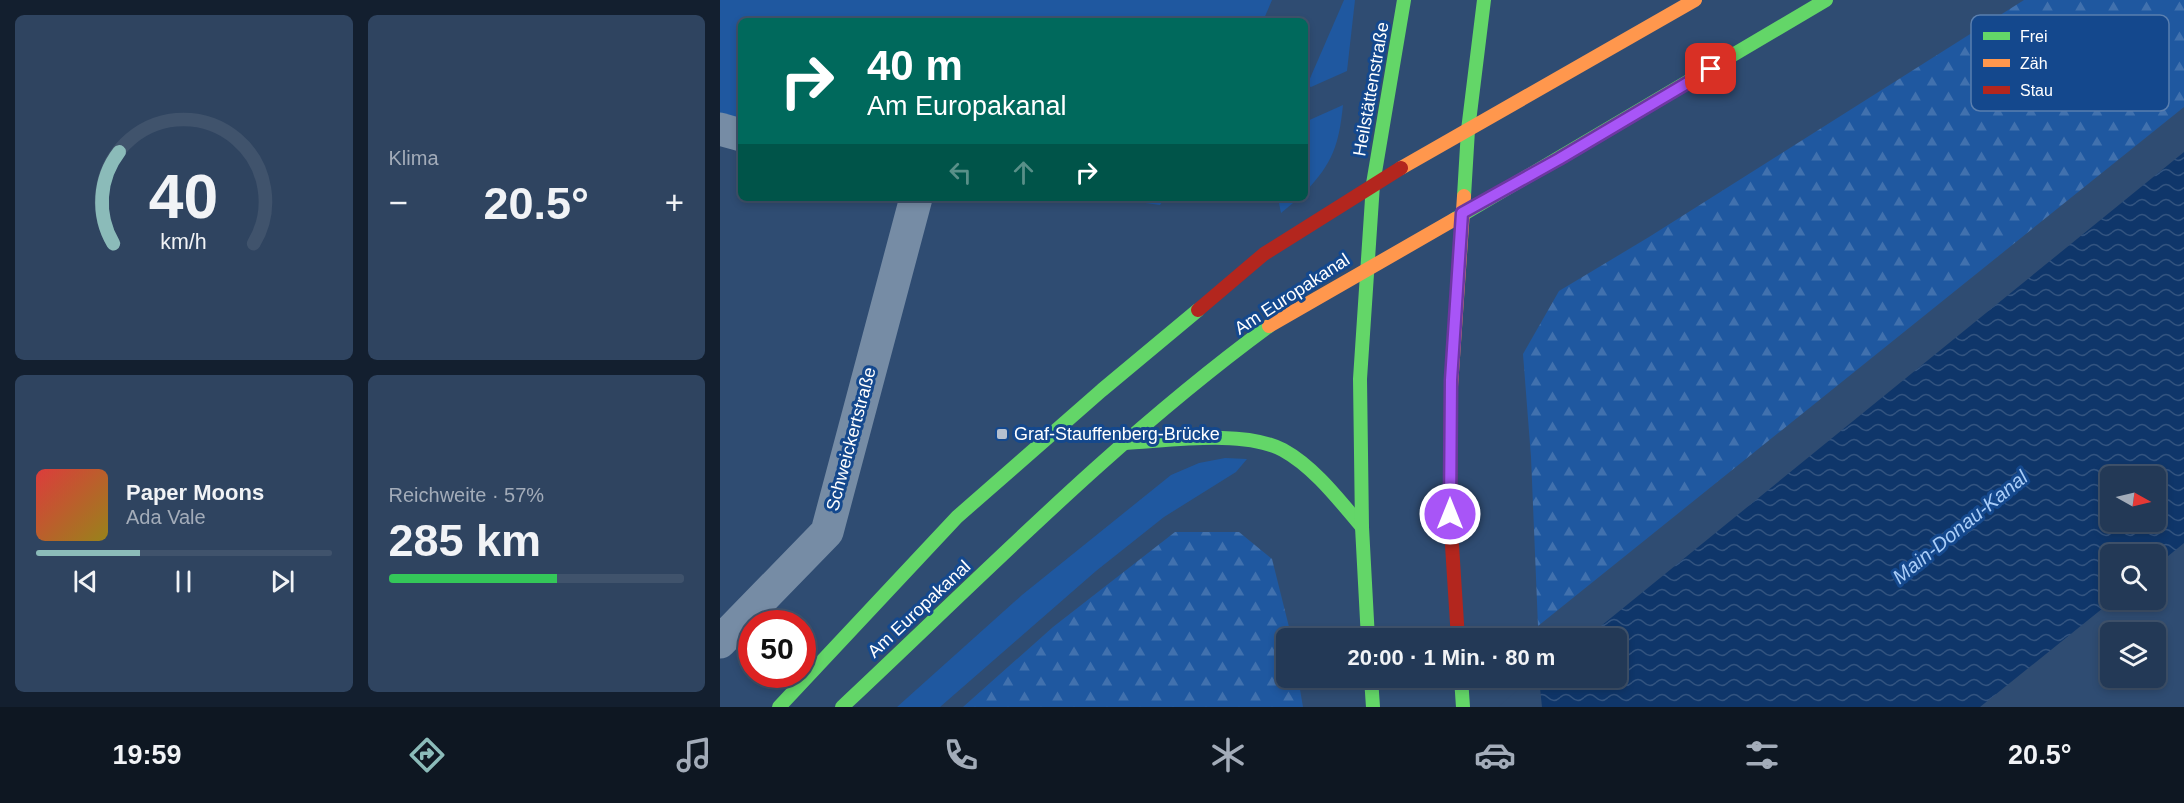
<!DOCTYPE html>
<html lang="de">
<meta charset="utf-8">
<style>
body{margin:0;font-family:Arial,sans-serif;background:#2f4460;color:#f1f3f6;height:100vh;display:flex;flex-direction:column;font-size:22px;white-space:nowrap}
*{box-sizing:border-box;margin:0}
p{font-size:20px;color:#a3acb9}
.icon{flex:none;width:33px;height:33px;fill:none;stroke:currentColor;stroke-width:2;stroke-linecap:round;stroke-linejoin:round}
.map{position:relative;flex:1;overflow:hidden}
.side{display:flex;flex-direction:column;gap:15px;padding:15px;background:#131f2f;width:720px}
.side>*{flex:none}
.guide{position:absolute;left:18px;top:18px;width:570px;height:183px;border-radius:9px;box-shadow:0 3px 9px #0003,0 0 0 2px #40536c;background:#00695c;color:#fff;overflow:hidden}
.needle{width:39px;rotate:98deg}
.controls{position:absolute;left:1380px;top:466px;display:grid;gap:12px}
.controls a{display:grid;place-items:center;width:66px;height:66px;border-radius:9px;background:#233956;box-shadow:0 3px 9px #0003,0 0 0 2px #40536c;font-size:30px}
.speed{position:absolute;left:18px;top:610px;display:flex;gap:12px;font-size:30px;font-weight:700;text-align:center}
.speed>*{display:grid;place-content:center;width:78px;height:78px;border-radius:50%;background:#233956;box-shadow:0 3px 9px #0003,0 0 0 2px #40536c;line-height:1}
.speed .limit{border:9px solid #d22;background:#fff;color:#111}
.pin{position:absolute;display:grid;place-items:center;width:51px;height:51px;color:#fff;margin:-26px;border-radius:12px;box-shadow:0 3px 9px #0006}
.me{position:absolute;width:66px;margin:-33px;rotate:0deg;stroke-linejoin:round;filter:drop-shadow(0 0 4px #0008)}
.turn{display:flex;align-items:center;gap:21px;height:126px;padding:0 30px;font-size:27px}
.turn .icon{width:78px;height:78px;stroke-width:2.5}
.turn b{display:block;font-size:42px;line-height:51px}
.lanes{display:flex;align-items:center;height:57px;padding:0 30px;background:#0003;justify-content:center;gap:30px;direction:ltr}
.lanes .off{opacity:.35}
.big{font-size:45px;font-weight:700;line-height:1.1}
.side .widget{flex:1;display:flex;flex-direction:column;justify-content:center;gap:9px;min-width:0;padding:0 21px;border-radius:9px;background:#2f4460}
.side .dial{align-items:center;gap:0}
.dial svg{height:156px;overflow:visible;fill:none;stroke:#40536c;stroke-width:7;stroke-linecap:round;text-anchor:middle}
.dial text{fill:#f1f3f6;stroke:none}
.song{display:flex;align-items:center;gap:18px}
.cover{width:72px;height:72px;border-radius:9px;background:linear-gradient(135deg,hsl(0 70% 55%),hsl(50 70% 35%))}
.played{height:6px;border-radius:3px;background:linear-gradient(90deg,#8bbbb9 35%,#40536c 35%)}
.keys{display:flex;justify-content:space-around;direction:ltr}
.heat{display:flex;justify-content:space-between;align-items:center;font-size:33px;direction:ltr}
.charge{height:9px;border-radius:4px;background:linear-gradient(90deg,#34c759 57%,#40536c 0)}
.side .tiles{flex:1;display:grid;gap:15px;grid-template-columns:repeat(2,1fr)}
.trip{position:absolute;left:556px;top:628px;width:351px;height:60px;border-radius:9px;background:#233956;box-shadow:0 3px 9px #0003,0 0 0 2px #40536c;font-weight:700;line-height:60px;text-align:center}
.dock{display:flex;height:96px;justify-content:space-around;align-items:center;background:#0e1722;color:#a3acb9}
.dock .icon{width:42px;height:42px}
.dock .current{color:#8bbbb9}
.dock b{font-size:27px;color:#f1f3f6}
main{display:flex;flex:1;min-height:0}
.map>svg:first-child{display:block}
</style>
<main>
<section class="side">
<div class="tiles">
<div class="widget dial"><svg viewBox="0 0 100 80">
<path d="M14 69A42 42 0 1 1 86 69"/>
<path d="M14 69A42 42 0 0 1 17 22" stroke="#8bbbb9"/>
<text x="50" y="56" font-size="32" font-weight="700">40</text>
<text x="50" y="72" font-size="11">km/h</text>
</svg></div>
<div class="widget"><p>Klima</p>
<div class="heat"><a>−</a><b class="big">20.5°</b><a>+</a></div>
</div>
<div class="widget">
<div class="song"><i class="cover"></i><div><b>Paper Moons</b><p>Ada Vale</p></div></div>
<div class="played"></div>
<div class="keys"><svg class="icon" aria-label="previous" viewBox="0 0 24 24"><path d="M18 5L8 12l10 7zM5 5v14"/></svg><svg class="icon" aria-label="pause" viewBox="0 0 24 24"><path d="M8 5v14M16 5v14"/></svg><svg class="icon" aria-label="next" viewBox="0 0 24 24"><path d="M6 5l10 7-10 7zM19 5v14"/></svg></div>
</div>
<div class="widget"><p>Reichweite · 57%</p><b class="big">285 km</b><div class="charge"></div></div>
</div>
</section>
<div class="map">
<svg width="1464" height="707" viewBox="0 0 1464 707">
<defs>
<pattern id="forest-firs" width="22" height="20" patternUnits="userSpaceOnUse" patternTransform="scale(1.5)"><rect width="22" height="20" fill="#1f58a0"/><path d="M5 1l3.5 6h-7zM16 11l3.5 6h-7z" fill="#4171ae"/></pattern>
<pattern id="water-waves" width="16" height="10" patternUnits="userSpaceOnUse" patternTransform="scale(1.5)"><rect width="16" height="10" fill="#0f366a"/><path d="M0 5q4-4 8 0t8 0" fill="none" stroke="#335480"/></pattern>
</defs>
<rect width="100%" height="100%" fill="#2f4c72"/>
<g fill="#1f58a0">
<polygon points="0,0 552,0 543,21 21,21 21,121 0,115"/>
<polygon points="624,0 635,0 627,71 591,87 589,86 588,83"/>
<path d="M 623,105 C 619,144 613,163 585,192 L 585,122 Z"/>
<polygon points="389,198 445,198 440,205"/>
<polygon points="558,198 579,198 561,213"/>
<polygon points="505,458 527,459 516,472 444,517 376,571 220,707 177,707 302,595 451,475 479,463"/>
</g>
<g fill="url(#forest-firs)">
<polygon points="1304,0 1464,0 1464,107 818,626 811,457 803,354 839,291 929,237"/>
<polygon points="455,532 519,532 552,559 572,639 567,639 567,678 578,678 583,707 243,707 333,627"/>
</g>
<path fill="url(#water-waves)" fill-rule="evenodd" d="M 1464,152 L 1464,543 L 1436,566 L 1436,555 L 1390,555 L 1390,600 L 1393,600 L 1260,707 L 781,707 L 816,678 L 897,678 L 897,639 L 865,639 ZM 1390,477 L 1436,477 L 1436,522 L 1390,522 Z"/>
<polygon fill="#2f4c72" points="812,678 819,678 822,707 778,707"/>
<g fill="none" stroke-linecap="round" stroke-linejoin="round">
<g stroke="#768ca5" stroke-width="33">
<polyline points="0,129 21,135"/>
<polyline points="0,642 107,532 196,198"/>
</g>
<g stroke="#63d668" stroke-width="14">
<polyline points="744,196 748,130 764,0"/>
<polyline points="735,219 1106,0"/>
<path d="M 403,443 C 447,441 524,429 563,450 C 594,467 619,500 642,527"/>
<polyline points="648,639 642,527 640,379 653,184 684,0"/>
<polyline points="651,678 653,707"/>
<polyline points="741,678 743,707"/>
<polyline points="59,707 237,517 382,390 478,310"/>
<path d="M 122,707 C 261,577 395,439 549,326"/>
</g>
<g stroke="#ff974d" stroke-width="14">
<polyline points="681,168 975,0"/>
<polyline points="549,326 735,219"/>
<polyline points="731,387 744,196"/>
</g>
<g stroke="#b3261e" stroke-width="14">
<polyline points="478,310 544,254 681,168"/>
<polyline points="731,387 730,514 738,639"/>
</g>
</g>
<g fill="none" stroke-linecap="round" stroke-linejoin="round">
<defs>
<polyline id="route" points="730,514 731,380 742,213 839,159 991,69"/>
</defs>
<use href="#route" stroke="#6d37a1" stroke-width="15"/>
<use href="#route" stroke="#a855f7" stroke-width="10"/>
</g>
<rect fill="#b6c0ce" stroke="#14488d" stroke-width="2" x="276" y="428" width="12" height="12" rx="3"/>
<g text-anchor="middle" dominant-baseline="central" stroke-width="6" stroke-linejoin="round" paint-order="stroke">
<g font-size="18" fill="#fff" stroke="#14488d">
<text transform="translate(651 89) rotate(-80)">Heilstättenstraße</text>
<text transform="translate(572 294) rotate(-33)">Am Europakanal</text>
<text transform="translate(131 439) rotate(-75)">Schweickertstraße</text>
<text transform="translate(199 609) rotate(-43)">Am Europakanal</text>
</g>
<g font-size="18" fill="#fff" stroke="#14488d" text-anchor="start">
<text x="294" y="434">Graf-Stauffenberg-Brücke</text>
</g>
<g font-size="20" font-style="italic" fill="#a9cdf8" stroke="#14488d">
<text transform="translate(1240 527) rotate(-39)">Main-Donau-Kanal</text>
</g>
</g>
<rect x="1251" y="15" width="198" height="96" rx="9" fill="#14488d" stroke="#5a7faf" stroke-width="1.5"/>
<rect x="1263" y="32" width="27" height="8" fill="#63d668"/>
<rect x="1263" y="59" width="27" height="8" fill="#ff974d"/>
<rect x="1263" y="86" width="27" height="8" fill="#b3261e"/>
<g font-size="16" fill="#fff">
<text x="1300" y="42">Frei</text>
<text x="1300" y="69">Zäh</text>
<text x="1300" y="96">Stau</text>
</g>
</svg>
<div class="controls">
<a><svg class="needle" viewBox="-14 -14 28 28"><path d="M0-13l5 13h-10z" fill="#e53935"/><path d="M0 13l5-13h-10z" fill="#a3acb9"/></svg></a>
<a><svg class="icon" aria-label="search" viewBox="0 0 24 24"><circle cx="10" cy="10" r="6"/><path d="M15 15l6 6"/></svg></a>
<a><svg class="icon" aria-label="layers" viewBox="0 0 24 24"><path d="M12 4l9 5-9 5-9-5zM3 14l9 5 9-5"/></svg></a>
</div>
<div class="speed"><div class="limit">50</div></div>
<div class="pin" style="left:991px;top:69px;background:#d93025"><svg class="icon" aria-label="arrive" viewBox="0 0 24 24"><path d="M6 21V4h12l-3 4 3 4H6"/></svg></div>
<svg class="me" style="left:730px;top:514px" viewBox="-20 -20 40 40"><circle r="17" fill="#a855f7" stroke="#fff" stroke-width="3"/><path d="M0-11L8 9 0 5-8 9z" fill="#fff"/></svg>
<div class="trip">20:00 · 1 Min. · 80 m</div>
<div class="guide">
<div class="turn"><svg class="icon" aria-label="right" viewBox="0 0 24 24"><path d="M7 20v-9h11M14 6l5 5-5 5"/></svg><div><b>40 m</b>Am Europakanal</div></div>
<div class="lanes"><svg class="icon off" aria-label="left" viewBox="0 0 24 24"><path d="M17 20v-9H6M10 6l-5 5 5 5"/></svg><svg class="icon off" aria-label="ahead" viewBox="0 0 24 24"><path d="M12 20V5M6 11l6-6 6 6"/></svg><svg class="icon" aria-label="right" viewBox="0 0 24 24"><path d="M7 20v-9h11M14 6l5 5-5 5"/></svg></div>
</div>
</div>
</main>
<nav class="dock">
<b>19:59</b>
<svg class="icon current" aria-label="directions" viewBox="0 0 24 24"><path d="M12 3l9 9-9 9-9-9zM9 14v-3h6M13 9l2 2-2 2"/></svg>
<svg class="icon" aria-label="music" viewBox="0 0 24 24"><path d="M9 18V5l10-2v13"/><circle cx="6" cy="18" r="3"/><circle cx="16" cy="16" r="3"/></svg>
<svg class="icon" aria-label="phone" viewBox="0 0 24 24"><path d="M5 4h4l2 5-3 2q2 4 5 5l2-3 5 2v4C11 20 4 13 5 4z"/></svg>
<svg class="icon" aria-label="climate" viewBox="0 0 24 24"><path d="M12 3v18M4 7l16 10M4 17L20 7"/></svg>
<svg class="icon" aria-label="car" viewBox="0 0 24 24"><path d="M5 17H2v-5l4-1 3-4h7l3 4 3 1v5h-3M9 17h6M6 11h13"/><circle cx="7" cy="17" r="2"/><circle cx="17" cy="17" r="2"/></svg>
<svg class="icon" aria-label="filters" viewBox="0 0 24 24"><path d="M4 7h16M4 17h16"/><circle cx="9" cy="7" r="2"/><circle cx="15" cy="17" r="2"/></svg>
<b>20.5°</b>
</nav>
